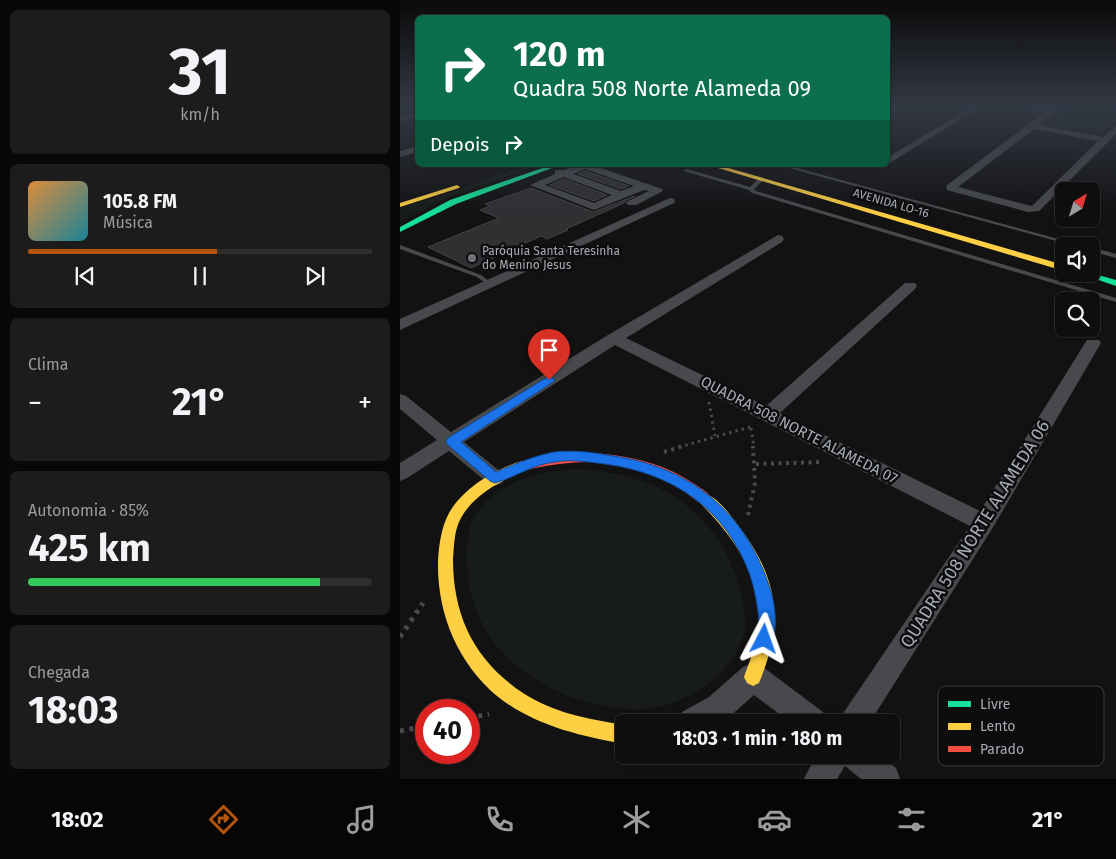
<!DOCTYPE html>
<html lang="pt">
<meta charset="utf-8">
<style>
body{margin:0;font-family:"Fira Sans",sans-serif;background:#1c1c1c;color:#f1f3f6;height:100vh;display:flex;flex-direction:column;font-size:19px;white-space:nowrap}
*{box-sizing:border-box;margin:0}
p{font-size:16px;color:#9b9c9e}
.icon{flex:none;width:28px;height:28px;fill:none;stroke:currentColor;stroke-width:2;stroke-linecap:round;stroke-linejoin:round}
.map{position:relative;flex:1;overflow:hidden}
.sheet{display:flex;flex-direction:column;gap:10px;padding:10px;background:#080808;width:400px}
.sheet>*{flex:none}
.hud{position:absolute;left:15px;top:15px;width:475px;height:152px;border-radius:8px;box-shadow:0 1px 4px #0004,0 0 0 1px #2e2e2e;background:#0b6e4f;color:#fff;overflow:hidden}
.needle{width:32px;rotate:38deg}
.fabs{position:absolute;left:655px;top:182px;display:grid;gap:10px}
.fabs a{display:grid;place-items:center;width:45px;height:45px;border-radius:8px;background:#0e0e0e;box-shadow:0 1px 4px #0004,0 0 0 1px #2e2e2e;font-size:25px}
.speed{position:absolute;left:15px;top:699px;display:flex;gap:10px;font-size:25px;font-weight:700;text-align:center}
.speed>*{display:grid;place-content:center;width:65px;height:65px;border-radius:50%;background:#0e0e0e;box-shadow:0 1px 4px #0004,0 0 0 1px #2e2e2e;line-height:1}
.speed .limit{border:8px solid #d22;background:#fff;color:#111}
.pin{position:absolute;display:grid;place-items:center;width:42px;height:42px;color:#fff;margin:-51px -21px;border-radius:50% 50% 50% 0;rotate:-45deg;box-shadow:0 0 5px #0007}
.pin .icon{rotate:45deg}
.me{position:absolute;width:55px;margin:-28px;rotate:4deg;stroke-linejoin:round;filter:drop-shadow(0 0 4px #0008)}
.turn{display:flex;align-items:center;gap:18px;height:105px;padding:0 15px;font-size:22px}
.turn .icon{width:65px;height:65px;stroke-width:2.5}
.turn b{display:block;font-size:35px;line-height:42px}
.then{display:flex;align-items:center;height:48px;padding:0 15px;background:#0003;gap:10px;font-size:19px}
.big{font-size:38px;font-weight:700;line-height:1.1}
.sheet .tile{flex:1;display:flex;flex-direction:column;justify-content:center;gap:8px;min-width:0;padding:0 18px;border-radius:8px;background:#1c1c1c}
.sheet .dial{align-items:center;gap:0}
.dial b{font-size:65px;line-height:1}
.song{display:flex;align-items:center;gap:15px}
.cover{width:60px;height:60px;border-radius:8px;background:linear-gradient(135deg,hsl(30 70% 55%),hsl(190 70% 35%))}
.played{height:5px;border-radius:2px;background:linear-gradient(90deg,#b45309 55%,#2e2e2e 55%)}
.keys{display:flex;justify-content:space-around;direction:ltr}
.heat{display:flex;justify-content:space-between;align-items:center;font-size:28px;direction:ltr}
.charge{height:8px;border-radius:4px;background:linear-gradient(90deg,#34c759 85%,#2e2e2e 0)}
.trip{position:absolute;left:215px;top:714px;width:285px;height:50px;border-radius:8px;background:#0e0e0e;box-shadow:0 1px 4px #0004,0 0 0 1px #2e2e2e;font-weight:700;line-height:50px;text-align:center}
.tab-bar{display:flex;height:80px;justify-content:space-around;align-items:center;background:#060606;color:#9b9c9e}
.tab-bar .icon{width:35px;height:35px}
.tab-bar .current{color:#b45309}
.tab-bar b{font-size:22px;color:#f1f3f6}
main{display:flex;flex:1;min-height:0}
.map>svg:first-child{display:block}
</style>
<main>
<section class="sheet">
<div class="tile dial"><b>31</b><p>km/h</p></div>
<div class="tile">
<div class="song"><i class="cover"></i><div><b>105.8 FM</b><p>Música</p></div></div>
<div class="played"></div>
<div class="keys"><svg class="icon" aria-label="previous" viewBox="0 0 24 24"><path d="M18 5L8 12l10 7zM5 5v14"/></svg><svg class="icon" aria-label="pause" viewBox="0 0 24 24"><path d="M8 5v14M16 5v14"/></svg><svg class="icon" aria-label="next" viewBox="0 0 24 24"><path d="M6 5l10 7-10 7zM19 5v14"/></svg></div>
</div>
<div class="tile"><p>Clima</p>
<div class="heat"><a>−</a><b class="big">21°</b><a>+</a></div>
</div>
<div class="tile"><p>Autonomia · 85%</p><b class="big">425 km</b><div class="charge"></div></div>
<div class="tile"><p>Chegada</p><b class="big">18:03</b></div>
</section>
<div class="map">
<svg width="716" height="779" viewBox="0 0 716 779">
<rect width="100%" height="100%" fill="#121213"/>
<g fill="#181c18">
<polygon points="668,106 702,106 716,108 716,119 699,136 642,125"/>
<polygon points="128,165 136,165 49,197 0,222 0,207 44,195"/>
<path d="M 178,469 C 215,472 252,479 282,502 C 316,527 339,567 344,609 C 345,615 347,623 345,629 C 341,654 320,677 299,690 C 279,702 257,710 233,709 C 186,708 133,686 101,651 C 74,621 65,584 67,545 C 68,536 69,524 74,517 C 96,482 140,470 178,469 Z"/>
</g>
<g fill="#303033" stroke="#424346">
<polygon points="185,171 229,186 221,189 178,174"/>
<polygon points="164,179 207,195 194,201 150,185"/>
<polygon points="131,188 193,212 235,196 227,200 224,203 166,229 168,230 147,239 141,236 71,268 28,247 99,218 80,210 90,206 85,204"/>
</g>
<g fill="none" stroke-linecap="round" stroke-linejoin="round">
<g stroke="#494a4d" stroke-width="3" stroke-dasharray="2.5 4" stroke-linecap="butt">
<polyline points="309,402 315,436"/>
<polyline points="351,428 354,447"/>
<polyline points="279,447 354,426"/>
</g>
<g stroke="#494a4d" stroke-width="4" stroke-dasharray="3 4.5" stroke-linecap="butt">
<polyline points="264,452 283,446"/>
<polyline points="356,464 423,462"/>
<polyline points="348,515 355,483 353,446"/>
</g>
<g stroke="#494a4d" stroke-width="5" stroke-dasharray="4 5.5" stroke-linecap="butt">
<polyline points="0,637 23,603"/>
<polyline points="69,718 89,714"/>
<polyline points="0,731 26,726"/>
</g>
<g fill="#47494c" fill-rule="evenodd">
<polygon points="378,165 386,165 684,246 675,246"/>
<polygon points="286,169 350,187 359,178 363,178 363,180 354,189 356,191 716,298 716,302 352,193 349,190 284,171 284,170"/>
<polygon points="0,245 81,275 93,284 92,285 88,285 77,277 0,249"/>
<polygon points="691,247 716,254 716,258 691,251"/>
</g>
<g fill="#47494c" fill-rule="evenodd">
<polygon points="491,106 501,106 488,113 488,108"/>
<polygon points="573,106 582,106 488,164 488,157"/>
<path d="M 610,106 L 628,106 L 649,110 L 654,106 L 663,106 L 639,125 L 703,137 L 716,126 L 716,134 L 639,211 L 628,212 L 547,190 L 546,188 L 547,185 L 644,113 ZM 634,129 L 698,141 L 632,206 L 558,187 Z"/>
<polygon points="707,106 716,106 716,109 708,108"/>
<polygon points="18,113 18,118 0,121 0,117"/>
<polygon points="18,146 18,152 0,157 0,151"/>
<path d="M 179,165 L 192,165 L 262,189 L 263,191 L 236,205 L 228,205 L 226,203 L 228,201 L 249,191 L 244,190 L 194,210 L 130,185 L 155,174 L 155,170 L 164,170 ZM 185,169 L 234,186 L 221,191 L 173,174 ZM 164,177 L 212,195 L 194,203 L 145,185 Z"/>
<polygon points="270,198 274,199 275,201 274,203 0,330 0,319"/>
<polygon points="378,235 382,236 384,239 382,242 226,338 366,406 505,283 515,283 517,286 515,289 380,413 580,511 687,340 699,340 701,343 592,529 470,722 440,722 444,712 570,526 215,345 64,442 102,473 105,478 102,483 95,486 88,483 49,451 7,478 0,481 0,463 37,440 0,409 0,394 6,396 51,432 208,335"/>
<polygon points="353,663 363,667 423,712 427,722 390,722 354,695 329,717 319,722 278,722 282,712 309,697 343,667"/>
<polygon points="416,755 479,755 496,768 500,779 461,779 445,766 437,779 404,779"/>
</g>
<g fill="#16e098" fill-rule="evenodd">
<polygon points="151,165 160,165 56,204 0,232 0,227 50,200"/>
<polygon points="691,273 716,280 716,286 681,274"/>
</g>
<g fill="#ffcf43" fill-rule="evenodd">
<polygon points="308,165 318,165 664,265 664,271"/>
<polygon points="57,185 60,187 59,188 0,207 0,203"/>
<path d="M 122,461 L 127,463 L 128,466 L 127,469 C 103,480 74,494 61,518 C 54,530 54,546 53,559 C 53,617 75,661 123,693 C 153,713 189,719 224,725 L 224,744 C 179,736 133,725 97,696 C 57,662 37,613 38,561 C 39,545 41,528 49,513 C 63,488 95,469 122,461 Z"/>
<path d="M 304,493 C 317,497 329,513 337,524 C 378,577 385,621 359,683 L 353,686 L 347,683 L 344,677 C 349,663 355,648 358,633 C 366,582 334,536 299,502 L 297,498 L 299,494 Z"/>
</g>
<path fill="#f24e42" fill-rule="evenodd" d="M 170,453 C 214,452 259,459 296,485 C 302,489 308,492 311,498 L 309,502 C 305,503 305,504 301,503 C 293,500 286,491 279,487 C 270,481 259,476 248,472 C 207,457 164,461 122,471 L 117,469 L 116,466 L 117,463 L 122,461 Z"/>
</g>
<linearGradient id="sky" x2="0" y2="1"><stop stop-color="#0a0a0a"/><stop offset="0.49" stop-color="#333944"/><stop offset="1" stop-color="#333944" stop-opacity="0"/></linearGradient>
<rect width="716" height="215" fill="url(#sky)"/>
<path fill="#1a73e8" stroke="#114b97" d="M 149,376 L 155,380 L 153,382 L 61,442 L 96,472 C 115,464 134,456 154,452 C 172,450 190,452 207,455 C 279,464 333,500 362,567 C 372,590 381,621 371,645 L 364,647 L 358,645 C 355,637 359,631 359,623 C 358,607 355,590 350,575 C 326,509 273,473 205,464 C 188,462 172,459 155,462 C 134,464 115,477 95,483 L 90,481 L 48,445 L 46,442 L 48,438 Z"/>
<circle fill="#72757b" stroke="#0d0d0e" stroke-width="2" cx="72" cy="258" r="5"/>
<g text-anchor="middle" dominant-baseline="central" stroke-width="5" stroke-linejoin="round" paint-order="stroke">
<g font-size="12" fill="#a5aab3" stroke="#0d0d0e">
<text transform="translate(491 203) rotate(16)">AVENIDA LO-16</text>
</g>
<g font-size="12" fill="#a5aab3" stroke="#0d0d0e" text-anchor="start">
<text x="82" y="251">Paróquia Santa Teresinha<tspan x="82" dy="14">do Menino Jesus</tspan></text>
</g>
<g font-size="15" fill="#a5aab3" stroke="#0d0d0e">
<text transform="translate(399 430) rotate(27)">QUADRA 508 NORTE ALAMEDA 07</text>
</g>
<g font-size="18" fill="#a5aab3" stroke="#0d0d0e">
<text transform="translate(575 534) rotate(-58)">QUADRA 508 NORTE ALAMEDA 06</text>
</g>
</g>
<rect x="538" y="686" width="166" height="80" rx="8" fill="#0d0d0e" stroke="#3b3c40" stroke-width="1"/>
<rect x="548" y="701" width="23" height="6" fill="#16e098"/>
<rect x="548" y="723" width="23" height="7" fill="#ffcf43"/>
<rect x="548" y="746" width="23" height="6" fill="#f24e42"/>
<g font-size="14" fill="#a5aab3">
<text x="580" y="709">Livre</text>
<text x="580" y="731">Lento</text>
<text x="580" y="754">Parado</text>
</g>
</svg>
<div class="fabs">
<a><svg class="needle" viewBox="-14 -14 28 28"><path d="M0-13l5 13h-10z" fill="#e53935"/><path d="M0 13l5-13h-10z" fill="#9b9c9e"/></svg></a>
<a><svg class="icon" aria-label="sound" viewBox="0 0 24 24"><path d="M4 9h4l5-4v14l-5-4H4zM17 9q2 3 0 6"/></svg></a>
<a><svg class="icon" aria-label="search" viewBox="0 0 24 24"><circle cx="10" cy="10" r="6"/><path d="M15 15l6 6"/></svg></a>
</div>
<div class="speed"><div class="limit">40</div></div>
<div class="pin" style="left:149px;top:380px;background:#d93025"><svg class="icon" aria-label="arrive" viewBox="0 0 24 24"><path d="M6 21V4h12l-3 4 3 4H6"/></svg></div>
<svg class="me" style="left:364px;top:639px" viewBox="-20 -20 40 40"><path d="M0-17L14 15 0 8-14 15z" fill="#1a73e8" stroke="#fff" stroke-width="4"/></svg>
<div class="trip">18:03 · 1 min · 180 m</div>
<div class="hud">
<div class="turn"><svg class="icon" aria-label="right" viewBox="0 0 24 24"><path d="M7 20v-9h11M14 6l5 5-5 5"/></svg><div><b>120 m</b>Quadra 508 Norte Alameda 09</div></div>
<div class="then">Depois<svg class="icon" aria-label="right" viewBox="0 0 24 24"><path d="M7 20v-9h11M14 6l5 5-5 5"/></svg></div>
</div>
</div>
</main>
<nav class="tab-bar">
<b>18:02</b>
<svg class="icon current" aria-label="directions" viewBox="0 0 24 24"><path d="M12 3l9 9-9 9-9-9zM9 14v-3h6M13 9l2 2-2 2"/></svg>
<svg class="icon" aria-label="music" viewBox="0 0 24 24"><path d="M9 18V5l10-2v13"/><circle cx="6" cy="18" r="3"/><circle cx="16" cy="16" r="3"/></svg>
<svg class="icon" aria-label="phone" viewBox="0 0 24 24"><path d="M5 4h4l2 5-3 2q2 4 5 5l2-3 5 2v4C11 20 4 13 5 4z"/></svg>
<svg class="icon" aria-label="climate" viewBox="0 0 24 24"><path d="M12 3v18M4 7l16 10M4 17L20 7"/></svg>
<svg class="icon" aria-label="car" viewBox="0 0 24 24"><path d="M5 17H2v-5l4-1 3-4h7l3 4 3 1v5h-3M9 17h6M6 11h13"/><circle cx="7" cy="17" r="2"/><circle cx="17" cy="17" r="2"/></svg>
<svg class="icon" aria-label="filters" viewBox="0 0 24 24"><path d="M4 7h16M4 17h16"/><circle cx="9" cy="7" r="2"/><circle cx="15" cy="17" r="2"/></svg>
<b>21°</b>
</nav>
